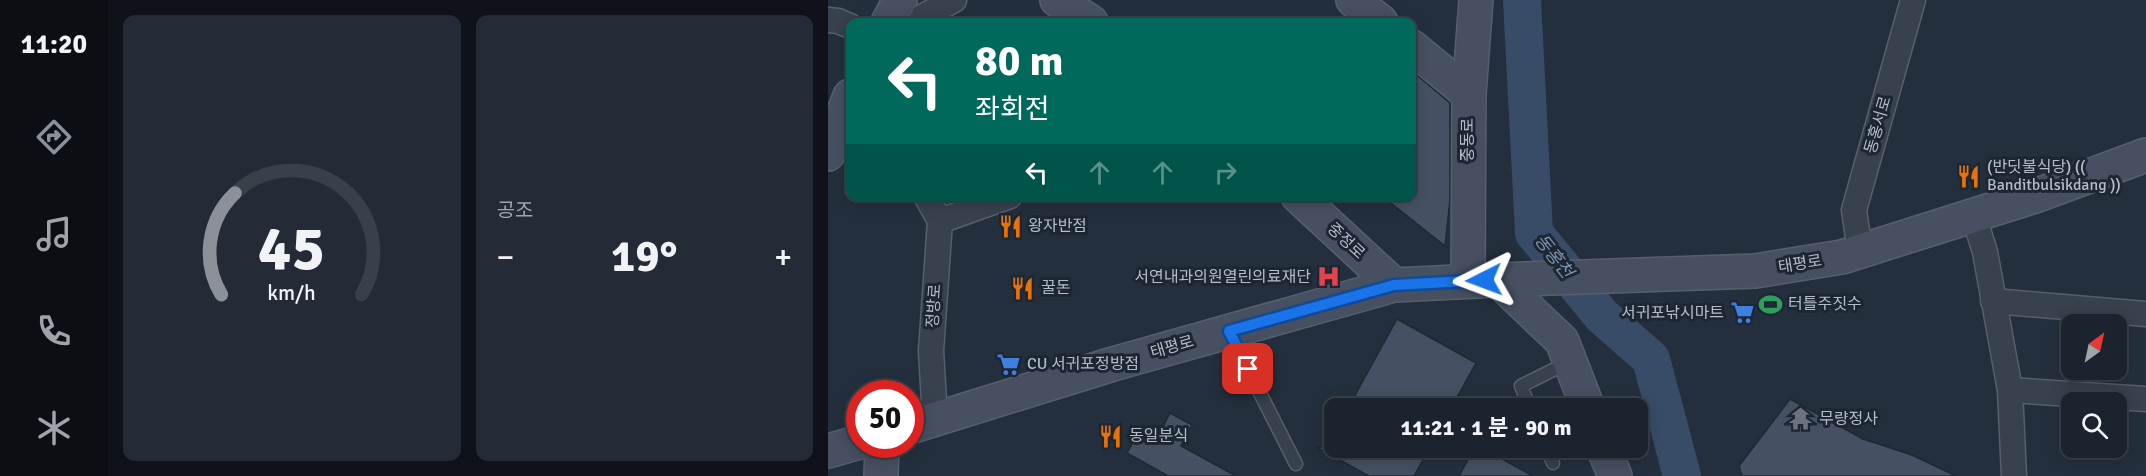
<!DOCTYPE html>
<html lang="ko">
<meta charset="utf-8">
<style>
body{margin:0;font-family:Signika,"Noto Sans KR",sans-serif;background:#242b36;color:#f1f3f6;height:100vh;display:flex;flex-direction:column;font-size:22px;white-space:nowrap}
*{box-sizing:border-box;margin:0}
p{font-size:20px;color:#a0a4aa}
.icon{flex:none;width:33px;height:33px;fill:none;stroke:currentColor;stroke-width:2;stroke-linecap:round;stroke-linejoin:round}
.map{position:relative;flex:1;overflow:hidden}
.details{display:flex;flex-direction:column;gap:15px;padding:15px;background:#0f1319;width:720px}
.details>*{flex:none}
.guide{position:absolute;left:18px;top:18px;width:570px;height:183px;border-radius:12px;box-shadow:0 3px 15px #0003,0 0 0 2px #39404a;background:#00695c;color:#fff;overflow:hidden}
.needle{width:39px;rotate:33deg}
.fabs{position:absolute;left:1233px;top:314px;display:grid;gap:12px}
.fabs a{display:grid;place-items:center;width:66px;height:66px;border-radius:12px;background:#1b232e;box-shadow:0 3px 15px #0003,0 0 0 2px #39404a;font-size:30px}
.speed{position:absolute;left:18px;top:380px;display:flex;gap:12px;font-size:30px;font-weight:700;text-align:center}
.speed>*{display:grid;place-content:center;width:78px;height:78px;border-radius:50%;background:#1b232e;box-shadow:0 3px 15px #0003,0 0 0 2px #39404a;line-height:1}
.speed .limit{border:9px solid #d22;background:#fff;color:#111}
.pin{position:absolute;display:grid;place-items:center;width:51px;height:51px;color:#fff;margin:-26px;border-radius:12px;box-shadow:0 3px 9px #0006}
.me{position:absolute;width:66px;margin:-33px;rotate:267deg;stroke-linejoin:round;filter:drop-shadow(0 0 4px #0008)}
.turn{display:flex;align-items:center;gap:21px;height:126px;padding:0 30px;font-size:27px}
.turn .icon{width:78px;height:78px;stroke-width:2.5}
.turn b{display:block;font-size:42px;line-height:51px}
.lanes{display:flex;align-items:center;height:57px;padding:0 30px;background:#0003;justify-content:center;gap:30px;direction:ltr}
.lanes .off{opacity:.35}
.big{font-size:45px;font-weight:700;line-height:1.1}
.details .tile{flex:1;display:flex;flex-direction:column;justify-content:center;gap:9px;min-width:0;padding:0 21px;border-radius:12px;background:#242b36}
.details .dial{align-items:center;gap:0}
.dial svg{height:156px;overflow:visible;fill:none;stroke:#39404a;stroke-width:7;stroke-linecap:round;text-anchor:middle}
.dial text{fill:#f1f3f6;stroke:none}
.heat{display:flex;justify-content:space-between;align-items:center;font-size:33px;direction:ltr}
.details .tiles{flex:1;display:grid;gap:15px;grid-template-columns:repeat(2,1fr)}
.trip{position:absolute;left:496px;top:398px;width:324px;height:60px;border-radius:12px;background:#1b232e;box-shadow:0 3px 15px #0003,0 0 0 2px #39404a;font-weight:700;line-height:60px;text-align:center}
main{display:flex;flex:1;min-height:0}
.menu{display:flex;flex-direction:column;width:108px;justify-content:space-around;align-items:center;background:#0b0e12;color:#a0a4aa}
.menu .icon{width:42px;height:42px}
.menu .current{color:#8c9099}
.menu b{font-size:27px;color:#f1f3f6}
.map>svg:first-child{display:block}
</style>
<main>
<nav class="menu">
<b>11:20</b>
<svg class="icon current" aria-label="directions" viewBox="0 0 24 24"><path d="M12 3l9 9-9 9-9-9zM9 14v-3h6M13 9l2 2-2 2"/></svg>
<svg class="icon" aria-label="music" viewBox="0 0 24 24"><path d="M9 18V5l10-2v13"/><circle cx="6" cy="18" r="3"/><circle cx="16" cy="16" r="3"/></svg>
<svg class="icon" aria-label="phone" viewBox="0 0 24 24"><path d="M5 4h4l2 5-3 2q2 4 5 5l2-3 5 2v4C11 20 4 13 5 4z"/></svg>
<svg class="icon" aria-label="climate" viewBox="0 0 24 24"><path d="M12 3v18M4 7l16 10M4 17L20 7"/></svg>
</nav>
<section class="details">
<div class="tiles">
<div class="tile dial"><svg viewBox="0 0 100 80">
<path d="M14 69A42 42 0 1 1 86 69"/>
<path d="M14 69A42 42 0 0 1 21 17" stroke="#8c9099"/>
<text x="50" y="56" font-size="32" font-weight="700">45</text>
<text x="50" y="72" font-size="11">km/h</text>
</svg></div>
<div class="tile"><p>공조</p>
<div class="heat"><a>−</a><b class="big">19°</b><a>+</a></div>
</div>
</div>
</section>
<div class="map">
<svg width="1318" height="476" viewBox="0 0 1318 476">
<rect width="100%" height="100%" fill="#242f3e"/>
<g fill="none" stroke-linecap="round" stroke-linejoin="round">
<polyline stroke="#394c67" stroke-width="38" points="694,0 706,233 774,316 823,359 854,476"/>
</g>
<g fill="#455162" stroke="#1f2835" stroke-width="1.5">
<polygon points="584,71 622,103 622,200 617,246 554,196 584,196"/>
<polygon points="569,319 648,363 623,408 520,408"/>
<polygon points="962,399 1035,439 1084,455 1128,476 914,476 911,466"/>
<polygon points="342,413 364,425 353,446 408,476 340,476 299,453 314,426 331,435"/>
<polygon points="488,447 602,447 586,476 541,476"/>
<polygon points="647,447 652,447 705,476 631,476"/>
</g>
<g fill="none" stroke-linecap="round" stroke-linejoin="round">
<defs>
<g id="lane">
<polyline points="401,332 468,464"/>
<polyline points="702,408 693,386 741,362"/>
<polyline points="718,447 725,463"/>
</g>
<g id="street">
<polyline points="0,20 10,21 22,26"/>
<polyline points="67,22 92,18 126,0"/>
<polyline points="98,196 112,221 103,351 107,419"/>
<polyline points="1146,217 1157,252 1182,390 1186,476"/>
<polyline points="112,221 182,196"/>
<polyline points="1032,252 1026,210 1085,0"/>
<polyline points="1165,301 1318,314"/>
<polyline points="1182,390 1318,399"/>
</g>
<g id="secondary">
<polyline points="229,0 263,22"/>
<polyline points="525,0 553,22"/>
<polyline points="60,22 72,0"/>
<polyline points="584,47 641,94"/>
<polyline points="0,154 22,96"/>
<polyline points="470,196 566,285"/>
<polyline points="670,280 734,341 760,408"/>
<polyline points="640,281 641,94 648,0"/>
<polyline points="82,427 285,364 566,285 670,280 927,271 1014,257 1207,196 1318,155"/>
<polyline points="775,447 787,476"/>
<polyline points="0,451 32,442"/>
<polyline points="53,476 54,444"/>
</g>
</defs>
<use href="#lane" stroke="#565f6c" stroke-width="15"/>
<use href="#street" stroke="#565f6c" stroke-width="27"/>
<use href="#secondary" stroke="#565f6c" stroke-width="36"/>
<use href="#lane" stroke="#38414e" stroke-width="12"/>
<use href="#street" stroke="#38414e" stroke-width="24"/>
<use href="#secondary" stroke="#465061" stroke-width="33"/>
</g>
<g fill="none" stroke-linecap="round" stroke-linejoin="round">
<defs>
<polyline id="route" points="420,369 401,331 566,285 656,280"/>
</defs>
<use href="#route" stroke="#114b97" stroke-width="15"/>
<use href="#route" stroke="#1a73e8" stroke-width="10"/>
</g>
<defs>
<symbol id="restaurant-bare" viewBox="-9 -9 18 18"><path d="M-5-6h1v4h1v-4h1v4h1v-4h1v5L-1.5 .5V6h-2V.5L-5-1ZM5-6V6H3V1.5H1.5Q1.5-4 5-6Z" fill="#e8710a" stroke="#1d2633" stroke-width="2.5" paint-order="stroke"/></symbol>
<symbol id="hospital-bare" viewBox="-9 -9 18 18"><path d="M-5-5h3v3.5h4V-5h3V5h-3V1.5h-4V5h-3Z" fill="#e0444e" stroke="#1d2633" stroke-width="2.5" paint-order="stroke"/></symbol>
<symbol id="stadium-bare" viewBox="-9 -9 18 18"><path d="M0-5a6.5 5 0 1 0 0 10a6.5 5 0 1 0 0-10ZM-3.5-1.8h7v3.6h-7Z" fill="#2e9e5b" stroke="#1d2633" stroke-width="2.5" paint-order="stroke"/></symbol>
<symbol id="supermarket-bare" viewBox="-9 -9 18 18"><path d="M-6-5.5h2.5l.6 2H6L4.5 2H-2.5L-4.4-4H-6ZM-1.5 3.2a1.3 1.3 0 1 0 .1 0ZM3 3.2a1.3 1.3 0 1 0 .1 0Z" fill="#3f7fe0" stroke="#1d2633" stroke-width="2.5" paint-order="stroke"/></symbol>
<symbol id="temple-bare" viewBox="-9 -9 18 18"><path d="M0-6L5-2H3V0L6.5 2.5H4V6H1.5V3h-3V6H-4V2.5H-6.5L-3 0V-2H-5Z" fill="#6b7280" stroke="#1d2633" stroke-width="2.5" paint-order="stroke"/></symbol>
</defs>
<g fill-rule="evenodd">
<use href="#restaurant-bare" x="1124" y="160" width="33" height="33"/>
<use href="#restaurant-bare" x="166" y="210" width="33" height="33"/>
<use href="#hospital-bare" x="484" y="260" width="33" height="33"/>
<use href="#restaurant-bare" x="178" y="272" width="33" height="33"/>
<use href="#stadium-bare" x="926" y="288" width="33" height="33"/>
<use href="#supermarket-bare" x="898" y="296" width="33" height="33"/>
<use href="#supermarket-bare" x="164" y="348" width="33" height="33"/>
<use href="#temple-bare" x="956" y="402" width="33" height="33"/>
<use href="#restaurant-bare" x="266" y="420" width="33" height="33"/>
</g>
<g text-anchor="middle" dominant-baseline="central" stroke-width="6" stroke-linejoin="round" paint-order="stroke">
<g font-size="16" fill="#b4bcc9" stroke="#1d2633">
<text transform="translate(1050 125) rotate(-74)">동홍서로</text>
<text transform="translate(640 140) rotate(-90)">중동로</text>
<text transform="translate(518 241) rotate(43)">중정로</text>
<text transform="translate(972 264) rotate(-9)">태평로</text>
<text transform="translate(106 306) rotate(-86)">정방로</text>
<text transform="translate(344 347) rotate(-16)">태평로</text>
</g>
<g font-size="16" fill="#b4bcc9" stroke="#1d2633" text-anchor="start">
<text x="1159" y="167">(반딧불식당) ((<tspan x="1159" dy="18">Banditbulsikdang ))</tspan></text>
<text x="200" y="226">왕자반점</text>
<text x="483" y="277" text-anchor="end">서연내과의원열린의료재단</text>
<text x="213" y="288">꿀돈</text>
<text x="960" y="304">터틀주짓수</text>
<text x="896" y="313" text-anchor="end">서귀포낚시마트</text>
<text x="199" y="364">CU 서귀포정방점</text>
<text x="991" y="419">무량정사</text>
<text x="301" y="436">동일분식</text>
</g>
<g font-size="18" font-style="italic" fill="#7c92b1" stroke="#1d2633">
<text transform="translate(726 256) rotate(52)">동홍천</text>
</g>
</g>
</svg>
<div class="fabs">
<a><svg class="needle" viewBox="-14 -14 28 28"><path d="M0-13l5 13h-10z" fill="#e53935"/><path d="M0 13l5-13h-10z" fill="#a0a4aa"/></svg></a>
<a><svg class="icon" aria-label="search" viewBox="0 0 24 24"><circle cx="10" cy="10" r="6"/><path d="M15 15l6 6"/></svg></a>
</div>
<div class="speed"><div class="limit">50</div></div>
<div class="pin" style="left:420px;top:369px;background:#d93025"><svg class="icon" aria-label="arrive" viewBox="0 0 24 24"><path d="M6 21V4h12l-3 4 3 4H6"/></svg></div>
<svg class="me" style="left:656px;top:280px" viewBox="-20 -20 40 40"><path d="M0-17L14 15 0 8-14 15z" fill="#1a73e8" stroke="#fff" stroke-width="4"/></svg>
<div class="trip">11:21 · 1 분 · 90 m</div>
<div class="guide">
<div class="turn"><svg class="icon" aria-label="left" viewBox="0 0 24 24"><path d="M17 20v-9H6M10 6l-5 5 5 5"/></svg><div><b>80 m</b>좌회전</div></div>
<div class="lanes"><svg class="icon" aria-label="left" viewBox="0 0 24 24"><path d="M17 20v-9H6M10 6l-5 5 5 5"/></svg><svg class="icon off" aria-label="ahead" viewBox="0 0 24 24"><path d="M12 20V5M6 11l6-6 6 6"/></svg><svg class="icon off" aria-label="ahead" viewBox="0 0 24 24"><path d="M12 20V5M6 11l6-6 6 6"/></svg><svg class="icon off" aria-label="right" viewBox="0 0 24 24"><path d="M7 20v-9h11M14 6l5 5-5 5"/></svg></div>
</div>
</div>
</main>
